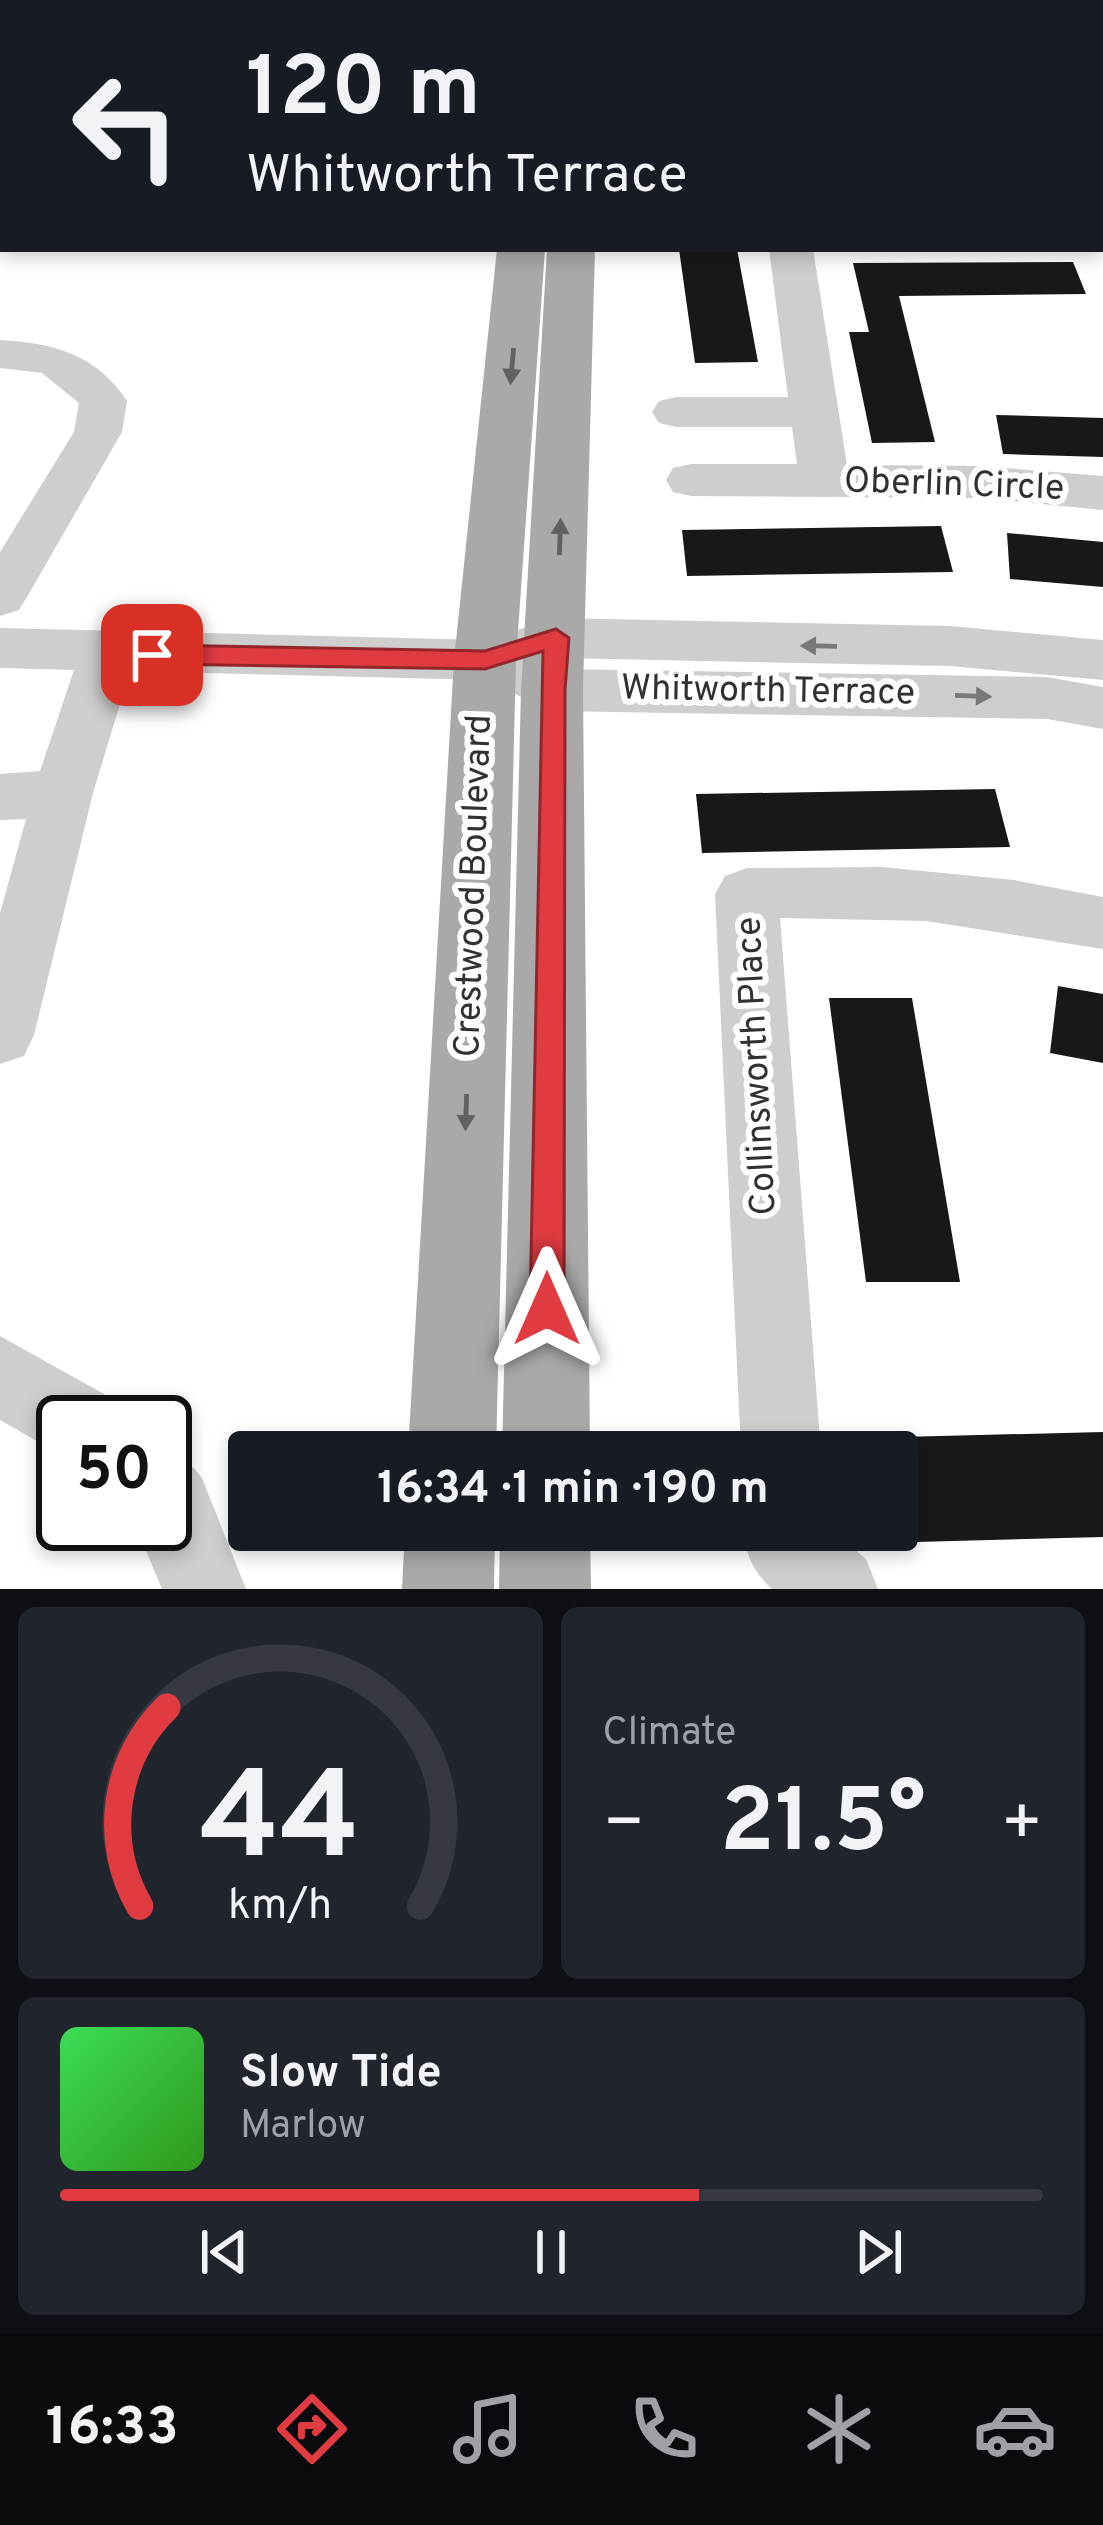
<!DOCTYPE html>
<meta charset="utf-8">
<style>
body{margin:0;font-family:Overpass,sans-serif;background:#20242c;color:#f1f3f6;height:100vh;display:flex;flex-direction:column;font-size:45px;white-space:nowrap}
*{box-sizing:border-box;margin:0}
p{font-size:39px;color:#9ea1a6}
.icon{flex:none;width:66px;height:66px;fill:none;stroke:currentColor;stroke-width:2;stroke-linecap:round;stroke-linejoin:round}
.map{position:relative;height:1589px;overflow:hidden}
.drawer{display:flex;flex-direction:column;gap:18px;padding:18px;background:#0d0f14;flex:1}
.drawer>*{flex:none}
.banner{position:absolute;left:0px;top:0px;width:1104px;height:252px;box-shadow:0 6px 18px #0003;background:#171b24;color:#f1f3f6;overflow:hidden}
.speed{position:absolute;left:36px;top:1395px;display:flex;gap:24px;font-size:60px;font-weight:700;text-align:center}
.speed>*{display:grid;place-content:center;width:156px;height:156px;border-radius:50%;background:#171b24;box-shadow:0 6px 18px #0003;line-height:1}
.speed .limit{border:6px solid #111;border-radius:18px;background:#fff;color:#111}
.pin{position:absolute;display:grid;place-items:center;width:102px;height:102px;color:#fff;margin:-51px;border-radius:24px;box-shadow:0 6px 18px #0006}
.me{position:absolute;width:132px;margin:-66px;rotate:0deg;stroke-linejoin:round;filter:drop-shadow(0 0 9px #0008)}
.turn{display:flex;align-items:center;gap:42px;height:252px;padding:0 48px;font-size:54px}
.turn .icon{width:156px;height:156px;stroke-width:2.5}
.turn b{display:block;font-size:84px;line-height:102px}
.big{font-size:90px;font-weight:700;line-height:1.1}
.drawer .widget{flex:1;display:flex;flex-direction:column;justify-content:center;gap:18px;min-width:0;padding:0 42px;border-radius:18px;background:#20242c}
.drawer .dial{align-items:center;gap:0}
.dial svg{height:312px;overflow:visible;fill:none;stroke:#363941;stroke-width:7;stroke-linecap:round;text-anchor:middle}
.dial text{fill:#f1f3f6;stroke:none}
.song{display:flex;align-items:center;gap:36px}
.cover{width:144px;height:144px;border-radius:18px;background:linear-gradient(135deg,hsl(130 70% 55%),hsl(110 70% 35%))}
.played{height:12px;border-radius:6px;background:linear-gradient(90deg,#e03b41 65%,#363941 65%)}
.keys{display:flex;justify-content:space-around;direction:ltr}
.heat{display:flex;justify-content:space-between;align-items:center;font-size:66px;direction:ltr}
.drawer .tiles{flex:1;display:grid;gap:18px;grid-template-columns:1fr 1fr}
.widget:last-child{grid-column:span 2}
.trip{position:absolute;left:228px;top:1431px;width:690px;height:120px;border-radius:12px;background:#171b24;box-shadow:0 6px 18px #0003;font-weight:700;line-height:120px;text-align:center}
.menu{display:flex;height:192px;justify-content:space-around;align-items:center;background:#090b0e;color:#9ea1a6}
.menu .icon{width:84px;height:84px}
.menu .active{color:#e03b41}
.menu b{font-size:54px;color:#f1f3f6}
.map>svg:first-child{display:block}
</style>
<div class="map">
<svg width="1103" height="1589" viewBox="0 0 1103 1589">
<rect width="100%" height="100%" fill="#fff"/>
<g fill="#181818">
<polygon points="679,249 737,249 758,362 695,363"/>
<polygon points="1073,262 1086,294 899,296 935,442 872,443 849,332 869,332 853,263"/>
<polygon points="996,415 1103,418 1103,457 1003,454"/>
<polygon points="941,526 953,572 687,576 682,530"/>
<polygon points="1007,533 1103,542 1103,587 1010,579"/>
<polygon points="995,789 1010,847 702,853 696,794"/>
<polygon points="1058,986 1103,994 1103,1063 1050,1053"/>
<polygon points="829,998 912,998 960,1282 866,1282"/>
<polygon points="1103,1432 1103,1537 916,1542 900,1437"/>
</g>
<g fill="none" stroke-linecap="round" stroke-linejoin="round">
<g fill="#cecece" fill-rule="evenodd">
<polygon points="278,0 315,0 317,3 280,3"/>
<rect x="359" y="0" width="36" height="3"/>
<rect x="1101" y="222" width="2" height="26"/>
<polygon points="769,249 813,249 847,465 980,466 1103,476 1103,510 980,498 691,496 673,492 666,480 673,468 691,464 797,464 792,427 676,427 659,423 652,412 659,401 676,397 788,397"/>
<path d="M 0,340 C 54,343 96,354 127,401 L 122,432 L 27,597 L 19,610 L 0,616 L 0,552 L 74,432 L 79,403 L 42,373 L 0,368 Z"/>
<polygon points="556,618 950,626 1103,640 1103,680 950,666 557,658 543,662 559,669 1047,677 1103,687 1103,729 1047,719 552,711 485,680 130,671 93,793 34,1035 24,1056 0,1064 0,913 26,819 0,820 0,774 40,771 74,670 0,668 0,628 485,640"/>
<polygon points="882,867 1014,880 1103,897 1103,949 926,921 780,918 821,1452 741,1452 715,894 725,876 747,868"/>
<polygon points="0,1336 104,1394 116,1422 63,1422 63,1456 0,1420"/>
<polygon points="165,1456 194,1468 202,1478 246,1589 162,1589 135,1524 165,1524"/>
<path d="M 744,1530 L 831,1530 L 866,1559 L 878,1589 L 772,1589 C 754,1573 745,1555 744,1530 Z"/>
</g>
<g fill="#a9a9a9" fill-rule="evenodd">
<polygon points="464,0 504,0 506,3 466,3"/>
<polygon points="497,249 545,249 516,660 496,1452 408,1452 454,660"/>
<polygon points="547,249 595,249 583,690 590,1452 502,1452 521,690"/>
<polygon points="405,1530 495,1530 494,1589 402,1589"/>
<polygon points="500,1530 590,1530 591,1589 499,1589"/>
</g>
</g>
<defs><path id="oneway-solid" d="M-6-.8H1V-3.2L6.5 0L1 3.2V.8H-6Z" transform="scale(3)"/></defs>
<g fill="#616161">
<use href="#oneway-solid" transform="translate(512 366) rotate(95)"/>
<use href="#oneway-solid" transform="translate(560 537) rotate(-88)"/>
<use href="#oneway-solid" transform="translate(466 1112) rotate(92)"/>
</g>
<g fill="#787878">
<use href="#oneway-solid" transform="translate(819 646) rotate(-179)"/>
<use href="#oneway-solid" transform="translate(973 696) rotate(2)"/>
</g>
<polygon fill="#e03b41" stroke="#92262a" stroke-width="3" points="556,629 569,638 565,690 564,1309 559,1321 547,1326 535,1321 530,1309 543,651 485,669 152,664 140,655 152,645 485,651"/>
<g text-anchor="middle" dominant-baseline="central" stroke-width="12" stroke-linejoin="round" paint-order="stroke">
<g font-size="36" fill="#313131" stroke="#fff">
<text transform="translate(954 486) rotate(2)">Oberlin Circle</text>
<text transform="translate(768 692) rotate(1)">Whitworth Terrace</text>
<text transform="translate(475 886) rotate(-88)">Crestwood Boulevard</text>
<text transform="translate(758 1066) rotate(-93)">Collinsworth Place</text>
</g>
</g>
</svg>
<div class="speed"><div class="limit">50</div></div>
<div class="pin" style="left:152px;top:655px;background:#d93025"><svg class="icon" aria-label="arrive" viewBox="0 0 24 24"><path d="M6 21V4h12l-3 4 3 4H6"/></svg></div>
<svg class="me" style="left:547px;top:1309px" viewBox="-20 -20 40 40"><path d="M0-17L14 15 0 8-14 15z" fill="#e03b41" stroke="#fff" stroke-width="4"/></svg>
<div class="trip">16:34 · 1 min · 190 m</div>
<div class="banner">
<div class="turn"><svg class="icon" aria-label="left" viewBox="0 0 24 24"><path d="M17 20v-9H6M10 6l-5 5 5 5"/></svg><div><b>120 m</b>Whitworth Terrace</div></div>
</div>
</div>
<section class="drawer">
<div class="tiles">
<div class="widget dial"><svg viewBox="0 0 100 80">
<path d="M14 69A42 42 0 1 1 86 69"/>
<path d="M14 69A42 42 0 0 1 21 18" stroke="#e03b41"/>
<text x="50" y="56" font-size="32" font-weight="700">44</text>
<text x="50" y="72" font-size="11">km/h</text>
</svg></div>
<div class="widget"><p>Climate</p>
<div class="heat"><a>−</a><b class="big">21.5°</b><a>+</a></div>
</div>
<div class="widget">
<div class="song"><i class="cover"></i><div><b>Slow Tide</b><p>Marlow</p></div></div>
<div class="played"></div>
<div class="keys"><svg class="icon" aria-label="previous" viewBox="0 0 24 24"><path d="M18 5L8 12l10 7zM5 5v14"/></svg><svg class="icon" aria-label="pause" viewBox="0 0 24 24"><path d="M8 5v14M16 5v14"/></svg><svg class="icon" aria-label="next" viewBox="0 0 24 24"><path d="M6 5l10 7-10 7zM19 5v14"/></svg></div>
</div>
</div>
</section>
<nav class="menu">
<b>16:33</b>
<svg class="icon active" aria-label="directions" viewBox="0 0 24 24"><path d="M12 3l9 9-9 9-9-9zM9 14v-3h6M13 9l2 2-2 2"/></svg>
<svg class="icon" aria-label="music" viewBox="0 0 24 24"><path d="M9 18V5l10-2v13"/><circle cx="6" cy="18" r="3"/><circle cx="16" cy="16" r="3"/></svg>
<svg class="icon" aria-label="phone" viewBox="0 0 24 24"><path d="M5 4h4l2 5-3 2q2 4 5 5l2-3 5 2v4C11 20 4 13 5 4z"/></svg>
<svg class="icon" aria-label="climate" viewBox="0 0 24 24"><path d="M12 3v18M4 7l16 10M4 17L20 7"/></svg>
<svg class="icon" aria-label="car" viewBox="0 0 24 24"><path d="M5 17H2v-5l4-1 3-4h7l3 4 3 1v5h-3M9 17h6M6 11h13"/><circle cx="7" cy="17" r="2"/><circle cx="17" cy="17" r="2"/></svg>
</nav>
